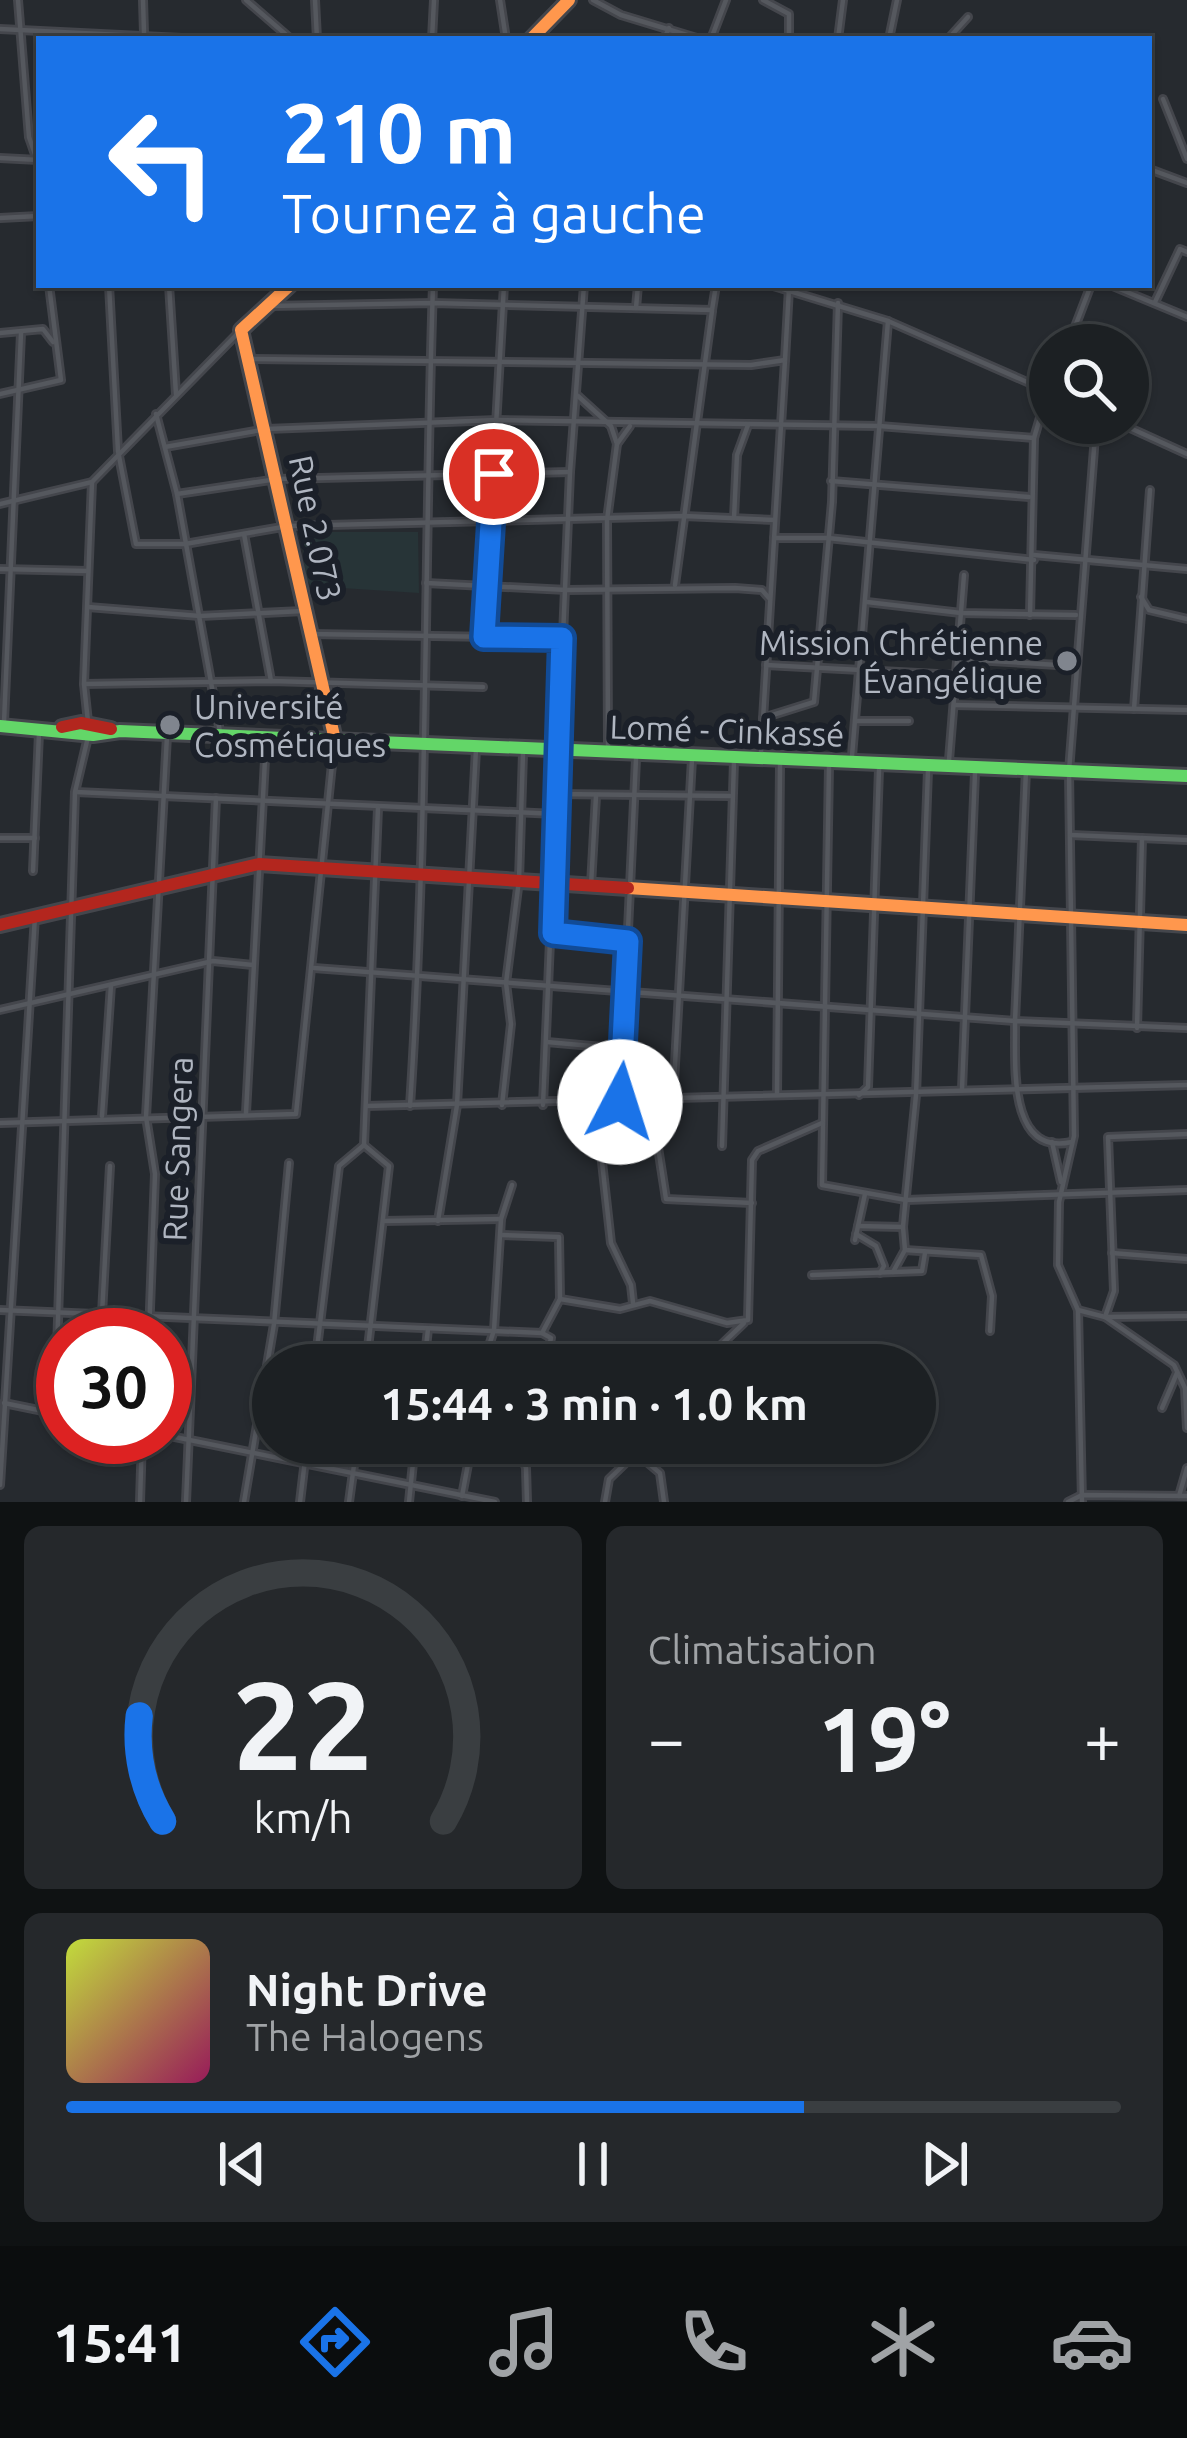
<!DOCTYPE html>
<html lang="fr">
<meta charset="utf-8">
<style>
body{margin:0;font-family:Ubuntu,sans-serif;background:#25282b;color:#f1f3f6;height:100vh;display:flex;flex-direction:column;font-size:45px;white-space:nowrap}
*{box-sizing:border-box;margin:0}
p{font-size:39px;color:#a0a3a6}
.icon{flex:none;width:66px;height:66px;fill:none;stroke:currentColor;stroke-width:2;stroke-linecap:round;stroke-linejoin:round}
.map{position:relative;height:1502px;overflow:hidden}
.sheet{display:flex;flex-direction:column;gap:24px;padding:24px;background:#0f1213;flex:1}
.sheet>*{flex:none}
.top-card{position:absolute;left:36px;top:36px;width:1116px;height:252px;border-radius:0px;box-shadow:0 3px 9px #0004,0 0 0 3px #3a3e41;background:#1a73e8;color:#fff;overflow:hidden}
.buttons{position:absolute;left:1029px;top:324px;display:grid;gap:24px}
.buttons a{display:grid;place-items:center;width:120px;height:120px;border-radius:50%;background:#1c2023;box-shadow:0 3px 9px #0004,0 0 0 3px #3a3e41;font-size:60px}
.speed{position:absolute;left:36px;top:1308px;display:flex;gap:24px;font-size:60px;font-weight:700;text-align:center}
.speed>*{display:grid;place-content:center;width:156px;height:156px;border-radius:50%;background:#1c2023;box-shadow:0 3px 9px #0004,0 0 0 3px #3a3e41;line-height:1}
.speed .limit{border:18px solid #d22;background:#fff;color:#111}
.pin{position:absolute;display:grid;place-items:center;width:102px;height:102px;color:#fff;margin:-51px;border:6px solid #fff;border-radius:50%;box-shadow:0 3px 12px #0007}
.me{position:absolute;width:132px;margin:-66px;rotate:5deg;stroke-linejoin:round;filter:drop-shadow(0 0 9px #0008)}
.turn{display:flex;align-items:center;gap:42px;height:252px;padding:0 48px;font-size:54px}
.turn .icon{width:156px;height:156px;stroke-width:2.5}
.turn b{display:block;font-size:84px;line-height:102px}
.big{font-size:90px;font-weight:600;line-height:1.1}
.sheet .widget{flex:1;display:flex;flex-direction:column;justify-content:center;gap:18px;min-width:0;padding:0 42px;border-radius:18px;background:#25282b}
.sheet .dial{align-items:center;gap:0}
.dial svg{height:312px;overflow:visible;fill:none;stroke:#3a3e41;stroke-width:7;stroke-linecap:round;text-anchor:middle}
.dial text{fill:#f1f3f6;stroke:none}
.song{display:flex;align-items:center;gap:36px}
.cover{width:144px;height:144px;border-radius:18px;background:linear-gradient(135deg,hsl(70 70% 55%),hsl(330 70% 35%))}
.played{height:12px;border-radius:6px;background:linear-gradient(90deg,#1a73e8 70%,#3a3e41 70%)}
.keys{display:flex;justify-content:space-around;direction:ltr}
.heat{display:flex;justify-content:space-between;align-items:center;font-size:66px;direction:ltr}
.sheet .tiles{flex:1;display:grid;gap:24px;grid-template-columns:1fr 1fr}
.widget:last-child{grid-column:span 2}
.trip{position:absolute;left:252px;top:1344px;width:684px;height:120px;border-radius:60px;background:#1c2023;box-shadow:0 3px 9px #0004,0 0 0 3px #3a3e41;font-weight:600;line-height:120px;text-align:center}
.tabs{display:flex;height:192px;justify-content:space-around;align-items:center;background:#0b0d0e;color:#a0a3a6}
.tabs .icon{width:84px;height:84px}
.tabs .current{color:#1a73e8}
.tabs b{font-size:54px;color:#f1f3f6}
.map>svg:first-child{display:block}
</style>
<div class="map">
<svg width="1187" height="1502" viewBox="0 0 1187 1502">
<rect width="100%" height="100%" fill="#262a2f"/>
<polygon fill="#273437" points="321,532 418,532 419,593 311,586 304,576 303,533"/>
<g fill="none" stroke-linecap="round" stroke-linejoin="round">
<defs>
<g id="street">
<polyline points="18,0 29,137 37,160"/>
<polyline points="143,0 144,33"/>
<polyline points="246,0 291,39"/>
<polyline points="315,0 317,39"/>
<polyline points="500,0 506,39"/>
<polyline points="593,0 621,15 700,39"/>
<polyline points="763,0 789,14 789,39"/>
<polyline points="0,29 202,39"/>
<polyline points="432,39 434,0"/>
<polyline points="664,39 669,28"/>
<polyline points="711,39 726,0"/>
<polyline points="838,39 843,0"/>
<polyline points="889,39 897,0"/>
<polyline points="948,39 968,17"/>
<polyline points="1163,99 1187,159"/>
<polyline points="0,158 39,160"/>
<polyline points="1149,175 1152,170 1187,183"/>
<polyline points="0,218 39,216"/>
<polyline points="109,285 118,451 136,544 185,544 288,526 684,516 775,520"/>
<polyline points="169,285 176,394"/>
<polyline points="770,285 888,321 1050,392"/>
<polyline points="1110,285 1187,317"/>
<polyline points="1155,302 1180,249 1187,252"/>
<polyline points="269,306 433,303 712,310 716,285"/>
<polyline points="636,308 638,285"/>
<polyline points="0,333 43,329 53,342"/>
<polyline points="1068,345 1091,285"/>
<polyline points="251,359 751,365 785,360 761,752"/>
<polyline points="785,360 789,288"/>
<polyline points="0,394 61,380 49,285"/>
<polyline points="578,396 611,426 617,444 607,520 608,746"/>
<polyline points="156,414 177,494 220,732"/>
<polyline points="1096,423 1069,771 1074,1136 1059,1202 1058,1265 1078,1310 1105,1317 1187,1316"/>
<polyline points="1119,423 1187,454"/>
<polyline points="617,444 630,426"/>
<polyline points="165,447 267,429 497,420 879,426 1034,438"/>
<polyline points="831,481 1029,497"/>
<polyline points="177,494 277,479 570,472"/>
<polyline points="0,504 92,482 241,330"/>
<polyline points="734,518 737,455 748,425"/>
<polyline points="244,534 271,681"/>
<polyline points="774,538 828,538 1034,560"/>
<polyline points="1034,555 1187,569"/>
<polyline points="0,569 88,571"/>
<polyline points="426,583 567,590 735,588 762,590 769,598"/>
<polyline points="675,585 712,311"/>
<polyline points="1141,597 1149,610 1187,619"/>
<polyline points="867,602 961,613 1076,615"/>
<polyline points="88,607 200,616 303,611"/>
<polyline points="1030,615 1034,438 1050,384"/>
<polyline points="311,634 562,638"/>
<polyline points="484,637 504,285"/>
<polyline points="958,659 1075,666"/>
<polyline points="766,665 956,675"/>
<polyline points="84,684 271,681 483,687"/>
<polyline points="954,705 1187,710"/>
<polyline points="1134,709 1150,490"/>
<polyline points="763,718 814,702 832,502 838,303"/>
<polyline points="856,721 909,721"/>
<polyline points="4,722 21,333"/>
<polyline points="88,722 84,684 92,482"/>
<polyline points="852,756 888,321"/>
<polyline points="949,760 964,575"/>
<polyline points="829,766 822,1185 906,1200 1187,1190"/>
<polyline points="76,792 556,814"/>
<polyline points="557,794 730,796"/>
<polyline points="1071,835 1187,840"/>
<polyline points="0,838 35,838"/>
<polyline points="33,871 39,733"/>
<polyline points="591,885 596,796"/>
<polyline points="553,933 629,941"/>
<polyline points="314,968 1015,1021 1026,770"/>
<polyline points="0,1010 213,961 253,965"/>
<polyline points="1137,1028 1142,838"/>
<polyline points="547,1042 625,1049"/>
<polyline points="962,1089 975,773"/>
<polyline points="777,1095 780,765"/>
<polyline points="859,1095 868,1087 879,769"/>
<polyline points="673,1100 692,759"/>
<polyline points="620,1101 636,759"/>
<polyline points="651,1102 666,1199 752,1203"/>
<polyline points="502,1105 511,1024 506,983 519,880 523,753"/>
<polyline points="543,1105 570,472 584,285"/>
<polyline points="366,1106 1187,1085"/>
<path d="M 410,1106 C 428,832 424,559 433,285"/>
<polyline points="246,1113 266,741"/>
<polyline points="102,1116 111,985"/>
<polyline points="0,1123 296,1114 334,745"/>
<polyline points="598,1126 611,1243 631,1285 633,1303"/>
<polyline points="1052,1142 1061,1182"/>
<path d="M 1072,1142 C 1006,1157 1016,1060 1015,1021 L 1187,1028"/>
<polyline points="364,1145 389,1166 366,1365"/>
<polyline points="722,1146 734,761"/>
<polyline points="383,1221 501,1219"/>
<polyline points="438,1221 457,1105 476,749"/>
<polyline points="858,1226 903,1227 904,1216 916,1095 928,770"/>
<polyline points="856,1234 876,1246 884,1266 880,1273"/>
<polyline points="855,1240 865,1194"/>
<polyline points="905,1250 981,1255 992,1296 990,1331"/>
<polyline points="1112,1253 1187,1259"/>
<polyline points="893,1272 905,1250 903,1227"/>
<polyline points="812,1275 922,1271 925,1253"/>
<polyline points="560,1299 620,1309 650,1301 727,1323 748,1320 752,1160 758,1151 822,1123"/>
<polyline points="0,1310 542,1333 560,1299 559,1237 501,1235"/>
<polyline points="1078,1310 1082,1502"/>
<polyline points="102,1314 110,1166"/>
<polyline points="1106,1314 1114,1291 1108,1137 1187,1134"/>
<polyline points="1105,1317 1174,1365 1185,1388 1187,1428"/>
<polyline points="542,1333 551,1338 545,1365"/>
<polyline points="149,1335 155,1174 146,1117 167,736"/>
<polyline points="315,1365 339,1166 364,1145 378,808"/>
<polyline points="424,1365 428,1329"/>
<polyline points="483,1365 494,1330 501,1219 512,1185"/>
<polyline points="716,1365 722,1344 744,1323"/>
<polyline points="4,1403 63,1415"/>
<polyline points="1162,1408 1177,1373"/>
<polyline points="55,1413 75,792 88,737"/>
<polyline points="165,1435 495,1502"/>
<polyline points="517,1443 526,1468 527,1502"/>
<polyline points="624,1443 660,1473 664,1502"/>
<polyline points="0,1485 35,916"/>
<polyline points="462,1496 472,1443"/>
<polyline points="1179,1496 1187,1468"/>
<polyline points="140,1502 142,1437"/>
<polyline points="186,1502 216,798"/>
<polyline points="244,1502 274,1324 289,1163"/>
<polyline points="300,1502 307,1443"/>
<polyline points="349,1502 357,1443"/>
<polyline points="409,1502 415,1443"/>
<polyline points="605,1502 609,1479 634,1455"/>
<polyline points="1068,1502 1082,1495 1187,1496"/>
</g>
<polyline id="fast" points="0,726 93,735 120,731 1187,776"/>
<g id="slow">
<polyline points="531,39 569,0"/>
<polyline points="290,285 241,330 335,740"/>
<polyline points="628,888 1187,925"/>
</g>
<g id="jam">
<polyline points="62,727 81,723 111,729"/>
<polyline points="0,925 259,864 628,888"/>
</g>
</defs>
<use href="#street" stroke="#44464c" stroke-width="10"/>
<use href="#fast" stroke="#44464c" stroke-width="18"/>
<use href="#slow" stroke="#44464c" stroke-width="18"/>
<use href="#jam" stroke="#44464c" stroke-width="18"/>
<use href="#street" stroke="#55585e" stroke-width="4.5"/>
<use href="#fast" stroke="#63d668" stroke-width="12"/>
<use href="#slow" stroke="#ff974d" stroke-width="12"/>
<use href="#jam" stroke="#b3261e" stroke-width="12"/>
</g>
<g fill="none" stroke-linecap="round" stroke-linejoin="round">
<defs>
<polyline id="route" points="494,474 484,637 562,638 553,933 628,941 620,1102"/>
</defs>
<use href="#route" stroke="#114b97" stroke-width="30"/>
<use href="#route" stroke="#1a73e8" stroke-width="21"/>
</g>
<g fill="#80858e" stroke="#1b2029" stroke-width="4.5">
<circle cx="1067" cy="661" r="12"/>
<circle cx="170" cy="725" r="12"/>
</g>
<g text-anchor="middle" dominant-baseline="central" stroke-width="12" stroke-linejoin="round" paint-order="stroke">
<g font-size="33" fill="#b0b6c1" stroke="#1b2029">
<text transform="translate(316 528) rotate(78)">Rue 2.073</text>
<text transform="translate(727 730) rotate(2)">Lomé - Cinkassé</text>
<text transform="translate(177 1149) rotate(-88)">Rue Sangera</text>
</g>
<g font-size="33" fill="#b0b6c1" stroke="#1b2029" text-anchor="end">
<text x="1043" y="642">Mission Chrétienne<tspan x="1043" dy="38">Évangélique</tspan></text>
<text x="194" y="706" text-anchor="start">Université<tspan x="194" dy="38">Cosmétiques</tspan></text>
</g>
</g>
</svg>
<div class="buttons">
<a><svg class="icon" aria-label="search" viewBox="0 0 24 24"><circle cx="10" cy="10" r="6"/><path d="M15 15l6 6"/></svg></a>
</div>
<div class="speed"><div class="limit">30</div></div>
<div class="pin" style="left:494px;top:474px;background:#d93025"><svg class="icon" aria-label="arrive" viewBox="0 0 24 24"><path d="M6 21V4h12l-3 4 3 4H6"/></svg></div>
<svg class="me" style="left:620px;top:1102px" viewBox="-20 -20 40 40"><circle r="19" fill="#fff"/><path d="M0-13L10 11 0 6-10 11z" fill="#1a73e8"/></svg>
<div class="trip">15:44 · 3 min · 1.0 km</div>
<div class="top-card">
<div class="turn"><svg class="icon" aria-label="left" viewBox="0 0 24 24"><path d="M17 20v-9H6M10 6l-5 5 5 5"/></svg><div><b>210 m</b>Tournez à gauche</div></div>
</div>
</div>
<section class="sheet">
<div class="tiles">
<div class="widget dial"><svg viewBox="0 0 100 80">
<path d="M14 69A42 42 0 1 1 86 69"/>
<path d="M14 69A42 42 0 0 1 8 42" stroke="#1a73e8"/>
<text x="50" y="56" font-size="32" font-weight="700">22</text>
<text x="50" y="72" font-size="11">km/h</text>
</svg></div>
<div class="widget"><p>Climatisation</p>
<div class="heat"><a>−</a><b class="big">19°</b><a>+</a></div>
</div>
<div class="widget">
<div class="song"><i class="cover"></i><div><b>Night Drive</b><p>The Halogens</p></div></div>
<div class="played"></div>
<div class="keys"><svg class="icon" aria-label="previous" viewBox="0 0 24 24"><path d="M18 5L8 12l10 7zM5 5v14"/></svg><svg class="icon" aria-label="pause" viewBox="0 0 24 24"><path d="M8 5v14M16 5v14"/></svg><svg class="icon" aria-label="next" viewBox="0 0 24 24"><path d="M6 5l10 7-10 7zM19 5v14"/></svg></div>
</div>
</div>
</section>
<nav class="tabs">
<b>15:41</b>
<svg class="icon current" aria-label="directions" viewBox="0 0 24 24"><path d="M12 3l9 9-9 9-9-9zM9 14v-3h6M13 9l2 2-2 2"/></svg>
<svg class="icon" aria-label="music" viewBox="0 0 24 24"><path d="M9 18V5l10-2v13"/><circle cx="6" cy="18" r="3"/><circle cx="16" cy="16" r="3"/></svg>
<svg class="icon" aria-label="phone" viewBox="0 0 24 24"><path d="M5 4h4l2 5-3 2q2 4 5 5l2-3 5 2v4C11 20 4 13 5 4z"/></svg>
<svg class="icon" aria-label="climate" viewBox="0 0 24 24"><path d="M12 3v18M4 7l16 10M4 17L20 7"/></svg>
<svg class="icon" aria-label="car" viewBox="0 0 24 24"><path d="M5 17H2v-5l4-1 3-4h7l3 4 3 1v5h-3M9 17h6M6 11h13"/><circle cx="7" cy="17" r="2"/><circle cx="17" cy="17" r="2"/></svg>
</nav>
